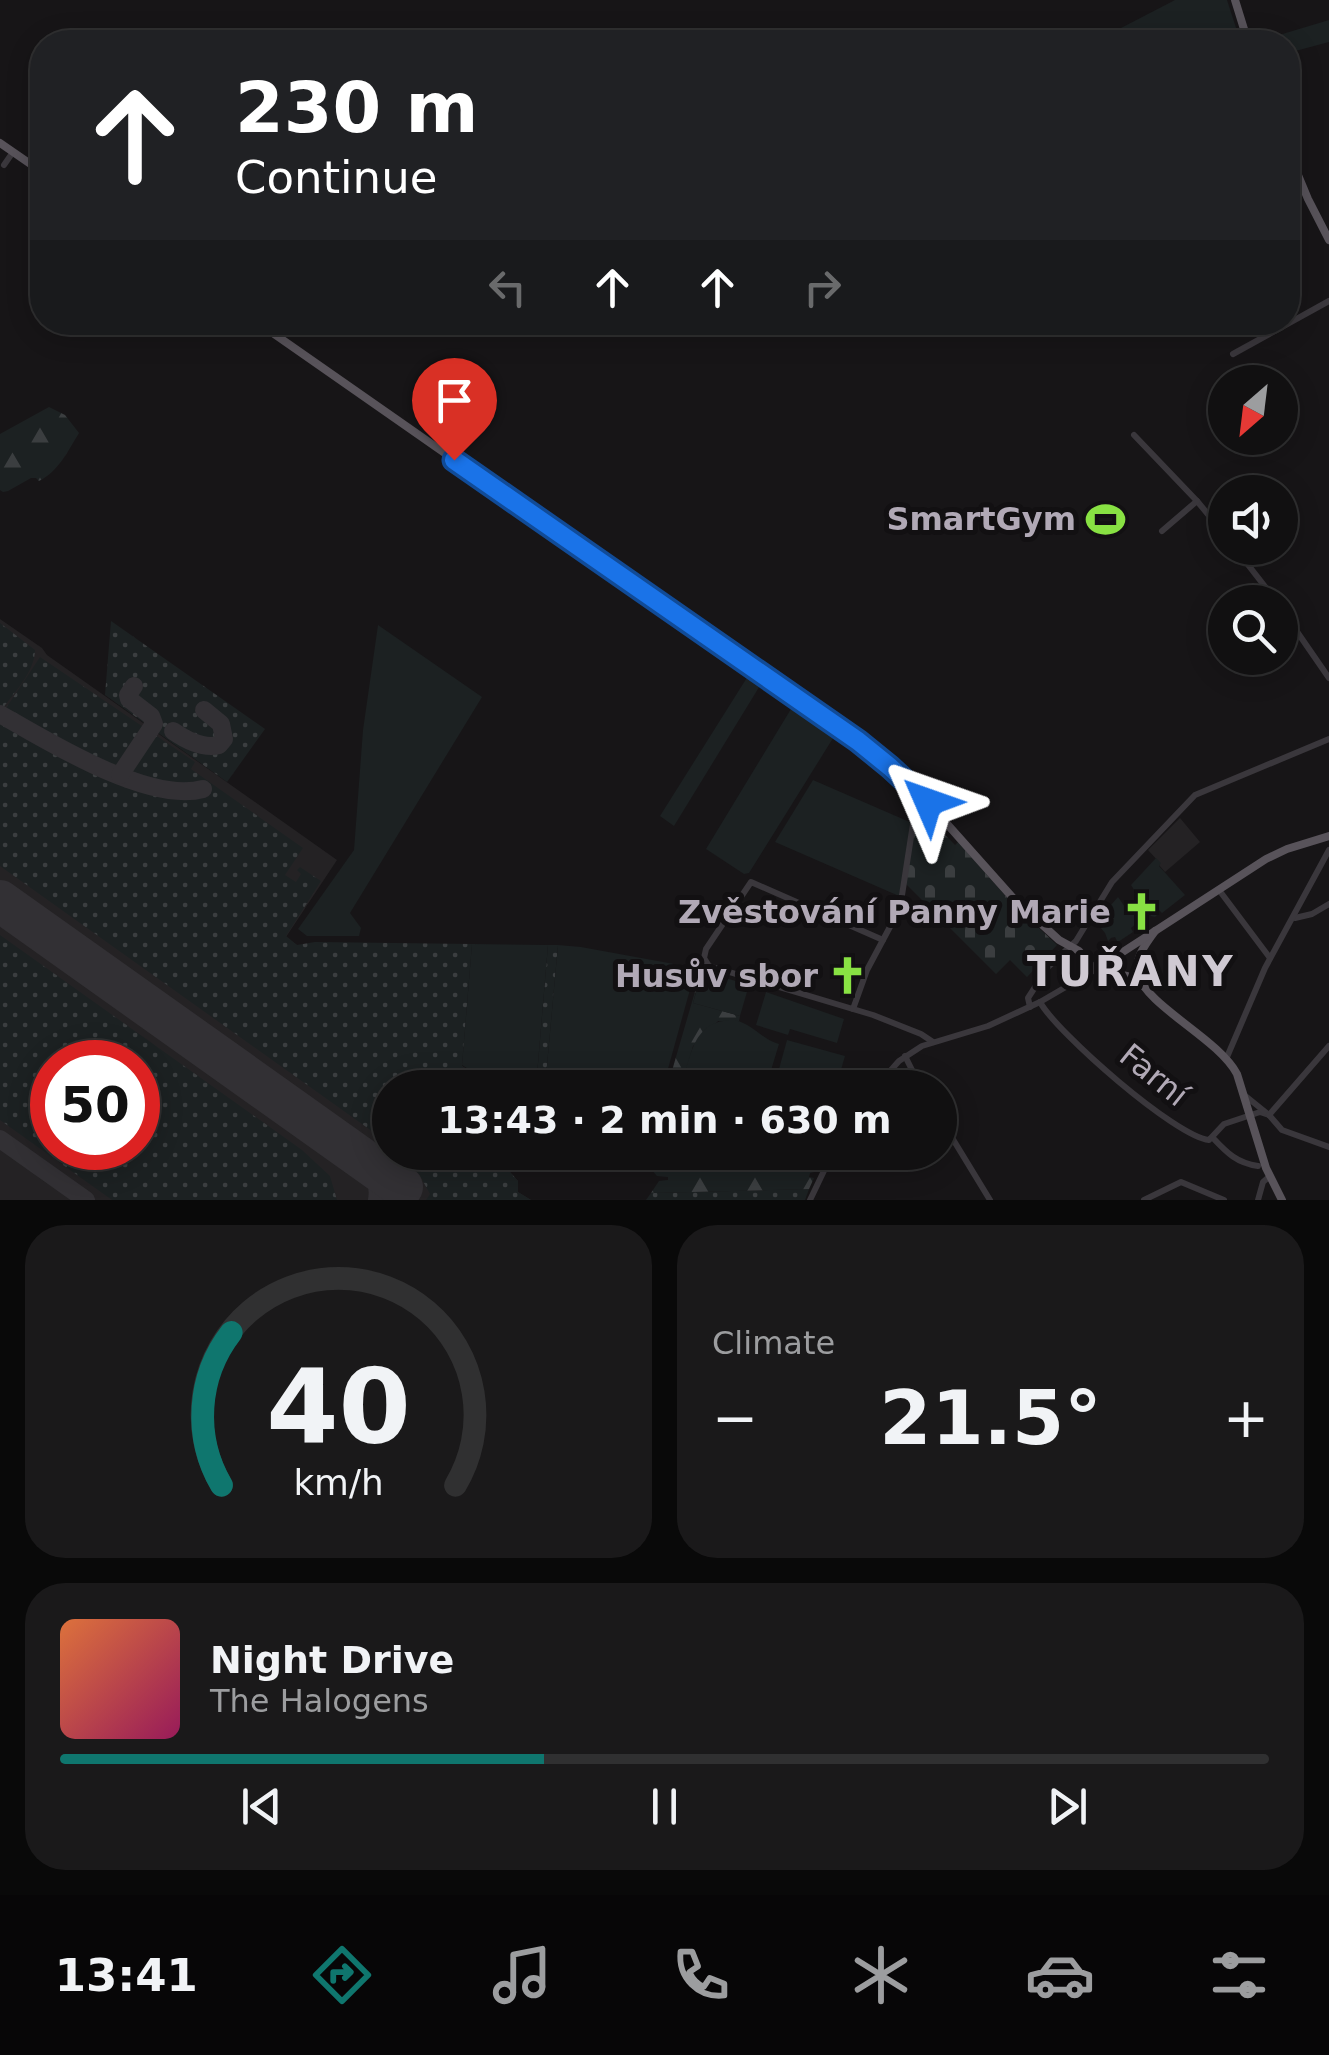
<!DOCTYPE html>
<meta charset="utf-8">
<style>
body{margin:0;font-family:"DejaVu Sans",sans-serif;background:#1a191a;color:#f1f3f6;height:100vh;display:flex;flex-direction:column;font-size:38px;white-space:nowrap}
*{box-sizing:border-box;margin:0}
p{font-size:32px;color:#9c9d9f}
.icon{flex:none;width:55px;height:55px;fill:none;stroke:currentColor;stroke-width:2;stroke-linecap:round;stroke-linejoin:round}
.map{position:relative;height:1200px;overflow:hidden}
.panel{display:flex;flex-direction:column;gap:25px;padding:25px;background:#090909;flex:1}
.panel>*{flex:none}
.banner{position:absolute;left:30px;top:30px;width:1270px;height:305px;border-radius:40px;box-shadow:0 5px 25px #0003,0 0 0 2px #303031;background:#202124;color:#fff;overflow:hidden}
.needle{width:65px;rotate:208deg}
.controls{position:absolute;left:1208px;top:365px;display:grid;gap:20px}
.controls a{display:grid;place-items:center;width:90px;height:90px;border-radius:50%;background:#111011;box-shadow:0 5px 25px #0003,0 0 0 2px #303031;font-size:50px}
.speed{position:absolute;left:30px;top:1040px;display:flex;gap:20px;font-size:50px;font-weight:700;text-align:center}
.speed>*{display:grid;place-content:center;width:130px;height:130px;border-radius:50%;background:#111011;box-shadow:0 5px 25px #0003,0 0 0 2px #303031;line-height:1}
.speed .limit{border:15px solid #d22;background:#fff;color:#111}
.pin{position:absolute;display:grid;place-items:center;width:85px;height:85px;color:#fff;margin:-102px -42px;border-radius:50% 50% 50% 0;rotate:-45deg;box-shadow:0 0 10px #0007}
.pin .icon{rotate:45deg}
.me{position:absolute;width:110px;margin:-55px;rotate:313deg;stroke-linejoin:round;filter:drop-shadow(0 0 8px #0008)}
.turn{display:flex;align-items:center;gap:35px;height:210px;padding:0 40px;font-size:45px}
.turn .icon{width:130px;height:130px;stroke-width:2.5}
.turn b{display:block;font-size:70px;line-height:85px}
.lanes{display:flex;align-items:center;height:95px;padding:0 40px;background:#0003;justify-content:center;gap:50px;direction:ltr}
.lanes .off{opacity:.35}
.big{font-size:75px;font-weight:600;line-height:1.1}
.panel .tile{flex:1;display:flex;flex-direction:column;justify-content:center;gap:15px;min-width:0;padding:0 35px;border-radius:40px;background:#1a191a}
.panel .dial{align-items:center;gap:0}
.dial svg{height:260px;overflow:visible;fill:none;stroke:#303031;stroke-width:7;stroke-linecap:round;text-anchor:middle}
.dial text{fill:#f1f3f6;stroke:none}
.song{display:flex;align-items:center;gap:30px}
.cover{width:120px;height:120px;border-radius:15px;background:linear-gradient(135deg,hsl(20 70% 55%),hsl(330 70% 35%))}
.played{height:10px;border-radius:5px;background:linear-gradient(90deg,#0f766e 40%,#303031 40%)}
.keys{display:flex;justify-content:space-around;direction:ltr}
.heat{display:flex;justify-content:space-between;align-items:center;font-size:55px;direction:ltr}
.panel .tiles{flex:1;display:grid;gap:25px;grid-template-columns:1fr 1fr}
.tile:last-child{grid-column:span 2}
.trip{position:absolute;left:372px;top:1070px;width:585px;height:100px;border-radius:50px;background:#111011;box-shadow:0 5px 25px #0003,0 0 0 2px #303031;font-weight:600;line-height:100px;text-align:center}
.menu{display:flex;height:160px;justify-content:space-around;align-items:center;background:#070607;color:#9c9d9f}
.menu .icon{width:70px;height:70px}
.menu .selected{color:#0f766e}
.menu b{font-size:45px;color:#f1f3f6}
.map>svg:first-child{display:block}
</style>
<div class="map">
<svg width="1329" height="1200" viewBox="0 0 1329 1200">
<defs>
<pattern id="grass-dots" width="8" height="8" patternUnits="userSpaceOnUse" patternTransform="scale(2.5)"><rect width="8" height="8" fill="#1c2122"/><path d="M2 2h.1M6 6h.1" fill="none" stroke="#3b3e40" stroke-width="1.8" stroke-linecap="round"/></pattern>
<pattern id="forest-firs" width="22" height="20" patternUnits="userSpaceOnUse" patternTransform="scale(2.5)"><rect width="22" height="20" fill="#1c2122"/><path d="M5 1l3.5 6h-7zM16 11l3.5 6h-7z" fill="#3b3e40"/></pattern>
<pattern id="cemetery-stones" width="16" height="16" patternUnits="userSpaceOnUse" patternTransform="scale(2.5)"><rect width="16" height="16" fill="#1c2122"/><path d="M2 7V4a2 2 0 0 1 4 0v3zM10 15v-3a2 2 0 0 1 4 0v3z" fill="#3b3e40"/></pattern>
</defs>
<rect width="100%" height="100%" fill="#171517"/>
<g fill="#242224" fill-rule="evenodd">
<path d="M 0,619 L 42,648 L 47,655 L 337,860 L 286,937 L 491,1087 L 390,1088 L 390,1152 L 493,1153 L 518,1181 L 518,1192 L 531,1200 L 0,1200 ZM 52,1062 L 138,1062 L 138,1148 L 52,1148 Z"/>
<polygon points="1180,818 1200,842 1165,872 1159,865 1160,863 1148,850"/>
</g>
<g fill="url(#grass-dots)" fill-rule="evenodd">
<polygon points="111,621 265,729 227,782 105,695"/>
<path d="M 0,623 L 35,650 C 35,672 13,694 0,712 Z"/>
<polygon points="40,657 195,762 191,769 303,848 285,875 296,882 301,874 297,870 300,867 321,881 286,936 297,945 315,942 472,944 462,1066 491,1087 390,1088 390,1144 0,866 0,717"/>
<path d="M 0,935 L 302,1150 L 330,1176 L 337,1200 L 112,1200 L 0,1120 ZM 52,1062 L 138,1062 L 138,1148 L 52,1148 Z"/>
<polygon points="548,945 558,945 545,1087 536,1088"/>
<polygon points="402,1153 493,1153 518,1181 518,1192 531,1200 426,1200 430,1194 419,1174 414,1170 418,1164"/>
<polygon points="809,1189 805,1200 646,1200 651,1193"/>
</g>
<g fill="url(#forest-firs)">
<path d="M 49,407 L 65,415 L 79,433 C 68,451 58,472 39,481 L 36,478 L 31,478 L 8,491 L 3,492 L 0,490 L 0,434 Z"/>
<polygon points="701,971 693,1003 740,1016 739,1021 718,1021 693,1046 681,1087 667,1088"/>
<path d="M 649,1153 L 687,1153 C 702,1167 721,1162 740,1160 L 746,1153 L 758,1153 L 743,1165 L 746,1172 L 813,1169 L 814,1172 L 810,1173 L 809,1177 L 814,1178 L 809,1189 L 651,1193 L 659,1181 L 668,1180 L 668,1177 L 657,1176 L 652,1170 Z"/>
</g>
<polygon fill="url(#cemetery-stones)" points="920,809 955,845 958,842 1010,901 1057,945 1027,977 1010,960 996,974 906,884 917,810"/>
<g fill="#1c2122">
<polygon points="1175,0 1227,0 1239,37 1228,42 1094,42"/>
<polygon points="1329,20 1329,42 1288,53 1288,42 1256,42"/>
<polygon points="378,625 482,697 350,913 361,928 359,936 307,936 298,929 354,850 363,730"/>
<polygon points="748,676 761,684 674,826 660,816"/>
<polygon points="794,704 835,735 749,873 744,874 706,849"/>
<polygon points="813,780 912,823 899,896 775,842"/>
<polygon points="1156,858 1161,863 1159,866 1185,895 1162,913 1159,910 1156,912 1157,915 1155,917 1151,916 1131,885"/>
<polygon points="1118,897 1127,910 1131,909 1139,921 1131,928 1133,932 1115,944 1117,941 1115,937 1111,938 1108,941 1105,933 1096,922"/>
<polygon points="472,944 548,945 536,1087 496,1087 462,1065"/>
<polygon points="558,945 581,947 696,968 663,1087 545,1087"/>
<polygon points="702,971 749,985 740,1016 693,1003"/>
<polygon points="766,992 844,1019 837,1043 790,1029 788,1035 756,1025"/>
<path d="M 735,1020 C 756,1026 761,1039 779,1044 L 766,1087 L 681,1087 C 691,1055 693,1019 735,1020 Z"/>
<polygon points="787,1040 845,1056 836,1087 774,1087"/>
</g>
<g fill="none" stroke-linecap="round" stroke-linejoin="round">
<g stroke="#323034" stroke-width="18">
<path d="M 0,714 C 47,741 149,804 203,789"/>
<path d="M 173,731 C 186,740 204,749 219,745 L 224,739 L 221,724 L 204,710"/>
<polyline points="120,775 154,724 151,716 129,699 128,695 134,686"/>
<path d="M 323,1132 C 348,1150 383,1165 377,1200"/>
<polyline points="0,1139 86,1200"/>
</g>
<polyline stroke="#323034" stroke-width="42" points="0,901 402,1187"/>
<g stroke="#3a373c" stroke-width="6">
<polyline points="4,165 13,152"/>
<polyline points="1233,354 1329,301"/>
<polyline points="1134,435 1197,501 1225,535"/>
<polyline points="1162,531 1197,501"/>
<polyline points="1235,548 1277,602"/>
<polyline points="1280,607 1329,678"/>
<polyline points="1219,890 1270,958"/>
<polyline points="1295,918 1312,914 1329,904"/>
<polyline points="883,940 751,882 706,949 704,958 709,966 873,1015 921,1034 933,1042"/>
<path d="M 1040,1002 C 1057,1033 1176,1137 1209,1140 L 1224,1124 L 1260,1112 L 1269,1115"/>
<polyline points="1030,1007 1028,998 1048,967 1076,941 1112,882 1195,795 1329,739"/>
<polyline points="853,1009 867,970 900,908 915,811 923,797"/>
<polyline points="905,1056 921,1088"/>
<polyline points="1227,1057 1265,968 1329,850"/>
<polyline points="875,1088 899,1061 922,1046 988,1026 1040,1002 1095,970"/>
<polyline points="1243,1094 1269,1115 1282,1130 1329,1147"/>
<polyline points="1269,1115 1329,1046"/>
<polyline points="940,1118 990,1200"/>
<path d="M 1213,1138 C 1227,1153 1237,1163 1258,1166"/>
<polyline points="810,1200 833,1152"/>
<polyline points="1144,1200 1181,1182 1224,1200"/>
<polyline points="1258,1200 1263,1182 1270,1176"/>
</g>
<g stroke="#58535a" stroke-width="8">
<polyline points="1235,0 1248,42"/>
<polyline points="0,143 42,172"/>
<polyline points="1288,151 1308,199 1329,240"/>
<polyline points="257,322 857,741 923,797 1013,898 1059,940 1079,951 1095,970 1127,976 1145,987"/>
<path d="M 1155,931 C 1146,943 1134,959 1138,974 C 1146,1006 1218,1038 1237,1074 L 1266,1168 L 1282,1200"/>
<polyline points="1095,970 1266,859 1287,849 1329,836"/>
</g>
</g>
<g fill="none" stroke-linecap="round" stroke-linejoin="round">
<defs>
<polyline id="route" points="454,460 858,741 890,767 928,802"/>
</defs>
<use href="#route" stroke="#114b97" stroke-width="25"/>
<use href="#route" stroke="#1a73e8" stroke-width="18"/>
</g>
<defs>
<symbol id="stadium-bare" viewBox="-9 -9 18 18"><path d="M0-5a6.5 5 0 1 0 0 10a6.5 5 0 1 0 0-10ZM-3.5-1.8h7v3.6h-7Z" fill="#88e143" stroke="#121012" stroke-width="2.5" paint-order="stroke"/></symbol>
<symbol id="church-bare" viewBox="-9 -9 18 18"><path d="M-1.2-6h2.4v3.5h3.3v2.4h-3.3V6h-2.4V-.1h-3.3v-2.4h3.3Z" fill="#88e143" stroke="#121012" stroke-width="2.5" paint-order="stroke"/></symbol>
</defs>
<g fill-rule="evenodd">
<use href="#stadium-bare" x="1078" y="492" width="55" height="55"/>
<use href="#church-bare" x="1114" y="884" width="55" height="55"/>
<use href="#church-bare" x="820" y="948" width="55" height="55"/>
</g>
<g text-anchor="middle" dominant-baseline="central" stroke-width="10" stroke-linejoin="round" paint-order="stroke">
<g font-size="32" font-weight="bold" fill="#b1a9b6" stroke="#121012" text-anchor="end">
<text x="1076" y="519">SmartGym</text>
<text x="1111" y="912">Zvěstování Panny Marie</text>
<text x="818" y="976">Husův sbor</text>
</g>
<g font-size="32" fill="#b1a9b6" stroke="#121012">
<text transform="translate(1154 1075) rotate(39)">Farní</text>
</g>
<g font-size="42" font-weight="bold" letter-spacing="2.5" fill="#cfc9d2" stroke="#121012">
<text x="1131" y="971">TUŘANY</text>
</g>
</g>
</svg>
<div class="controls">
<a><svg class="needle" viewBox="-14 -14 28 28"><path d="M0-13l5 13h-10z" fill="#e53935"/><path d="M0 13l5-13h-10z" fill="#9c9d9f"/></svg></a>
<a><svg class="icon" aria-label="sound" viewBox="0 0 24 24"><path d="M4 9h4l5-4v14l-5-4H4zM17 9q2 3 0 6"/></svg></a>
<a><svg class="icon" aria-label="search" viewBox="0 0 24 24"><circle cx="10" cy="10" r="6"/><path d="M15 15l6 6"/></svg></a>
</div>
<div class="speed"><div class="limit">50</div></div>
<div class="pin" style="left:454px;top:460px;background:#d93025"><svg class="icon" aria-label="arrive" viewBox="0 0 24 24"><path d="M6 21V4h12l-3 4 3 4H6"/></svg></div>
<svg class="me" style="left:928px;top:802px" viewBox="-20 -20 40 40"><path d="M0-17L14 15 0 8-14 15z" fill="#1a73e8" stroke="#fff" stroke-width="4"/></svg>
<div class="trip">13:43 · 2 min · 630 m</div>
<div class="banner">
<div class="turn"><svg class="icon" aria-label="ahead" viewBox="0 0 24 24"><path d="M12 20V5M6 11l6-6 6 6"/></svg><div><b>230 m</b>Continue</div></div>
<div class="lanes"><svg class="icon off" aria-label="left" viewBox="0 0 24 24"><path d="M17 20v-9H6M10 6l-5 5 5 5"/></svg><svg class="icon" aria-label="ahead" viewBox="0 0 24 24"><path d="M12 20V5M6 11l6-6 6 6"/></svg><svg class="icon" aria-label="ahead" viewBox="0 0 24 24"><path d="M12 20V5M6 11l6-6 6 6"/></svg><svg class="icon off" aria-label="right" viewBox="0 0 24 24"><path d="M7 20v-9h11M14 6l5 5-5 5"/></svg></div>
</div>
</div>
<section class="panel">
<div class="tiles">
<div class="tile dial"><svg viewBox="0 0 100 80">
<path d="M14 69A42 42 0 1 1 86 69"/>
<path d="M14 69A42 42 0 0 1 17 22" stroke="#0f766e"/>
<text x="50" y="56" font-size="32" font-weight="700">40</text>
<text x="50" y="72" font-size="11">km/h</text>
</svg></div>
<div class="tile"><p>Climate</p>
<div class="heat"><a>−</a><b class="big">21.5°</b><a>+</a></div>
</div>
<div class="tile">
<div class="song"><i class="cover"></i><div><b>Night Drive</b><p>The Halogens</p></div></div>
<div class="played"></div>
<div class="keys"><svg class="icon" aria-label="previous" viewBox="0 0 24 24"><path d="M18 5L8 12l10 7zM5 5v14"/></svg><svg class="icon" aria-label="pause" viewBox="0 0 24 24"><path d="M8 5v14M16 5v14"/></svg><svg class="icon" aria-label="next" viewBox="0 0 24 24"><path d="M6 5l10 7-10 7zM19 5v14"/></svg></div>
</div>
</div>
</section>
<nav class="menu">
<b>13:41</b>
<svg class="icon selected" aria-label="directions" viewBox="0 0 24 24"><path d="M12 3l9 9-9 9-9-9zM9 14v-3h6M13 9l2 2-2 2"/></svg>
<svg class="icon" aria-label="music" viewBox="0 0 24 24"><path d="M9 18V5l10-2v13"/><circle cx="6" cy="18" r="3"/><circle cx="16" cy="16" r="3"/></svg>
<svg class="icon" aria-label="phone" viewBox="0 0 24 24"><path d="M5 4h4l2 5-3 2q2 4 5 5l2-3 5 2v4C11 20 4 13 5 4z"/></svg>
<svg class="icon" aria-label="climate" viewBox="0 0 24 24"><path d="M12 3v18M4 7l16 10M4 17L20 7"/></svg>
<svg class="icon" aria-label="car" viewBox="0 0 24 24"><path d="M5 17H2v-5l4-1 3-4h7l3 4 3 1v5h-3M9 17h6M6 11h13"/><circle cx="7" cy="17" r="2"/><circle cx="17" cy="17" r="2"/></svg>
<svg class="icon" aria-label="filters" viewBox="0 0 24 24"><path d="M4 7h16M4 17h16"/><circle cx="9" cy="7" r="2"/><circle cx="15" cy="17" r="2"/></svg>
</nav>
